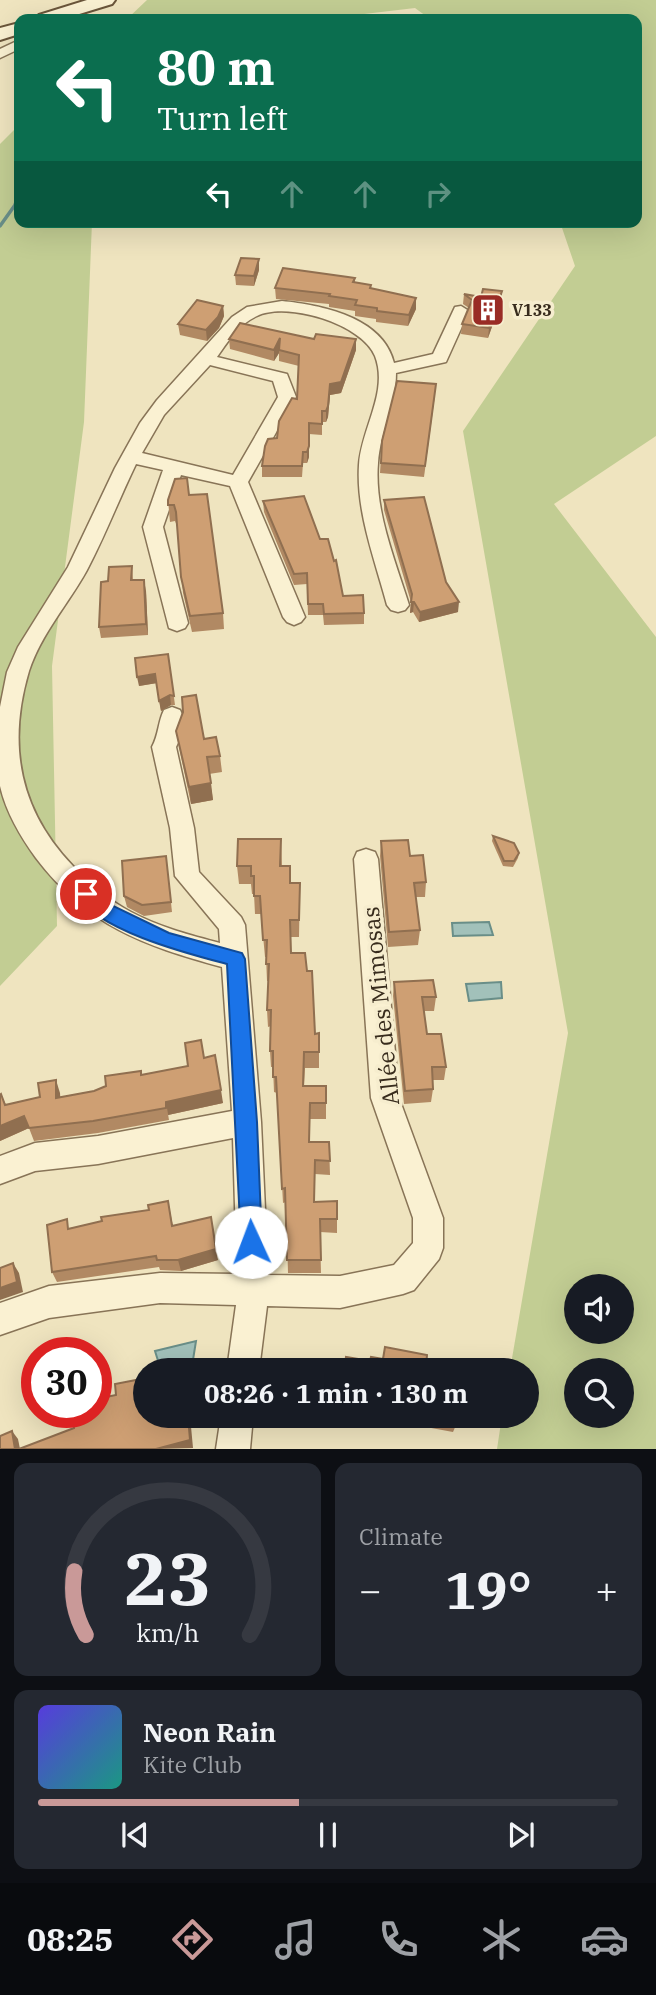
<!DOCTYPE html>
<meta charset="utf-8">
<style>
body{margin:0;font-family:"IBM Plex Serif",serif;background:#242831;color:#f1f3f6;height:100vh;display:flex;flex-direction:column;font-size:26px;white-space:nowrap}
*{box-sizing:border-box;margin:0}
p{font-size:23px;color:#9ea1a6}
.icon{flex:none;width:38px;height:38px;fill:none;stroke:currentColor;stroke-width:2;stroke-linecap:round;stroke-linejoin:round}
.map{position:relative;height:1449px;overflow:hidden}
.panel{display:flex;flex-direction:column;gap:14px;padding:14px;background:#0d0f14;flex:1}
.panel>*{flex:none}
.guide{position:absolute;left:14px;top:14px;width:628px;height:214px;border-radius:14px;box-shadow:0 7px 28px #0002;background:#0b6e4f;color:#fff;overflow:hidden}
.buttons{position:absolute;left:564px;top:1274px;display:grid;gap:14px}
.buttons a{display:grid;place-items:center;width:70px;height:70px;border-radius:50%;background:#171b24;box-shadow:0 7px 28px #0002;font-size:35px}
.speed{position:absolute;left:21px;top:1337px;display:flex;gap:14px;font-size:35px;font-weight:700;text-align:center}
.speed>*{display:grid;place-content:center;width:91px;height:91px;border-radius:50%;background:#171b24;box-shadow:0 7px 28px #0002;line-height:1}
.speed .limit{border:10px solid #d22;background:#fff;color:#111}
.pin{position:absolute;display:grid;place-items:center;width:60px;height:60px;color:#fff;margin:-30px;border:4px solid #fff;border-radius:50%;box-shadow:0 2px 7px #0007}
.me{position:absolute;width:77px;margin:-38px;rotate:358deg;stroke-linejoin:round;filter:drop-shadow(0 0 5px #0008)}
.turn{display:flex;align-items:center;gap:24px;height:147px;padding:0 28px;font-size:32px}
.turn .icon{width:91px;height:91px;stroke-width:2.5}
.turn b{display:block;font-size:49px;line-height:60px}
.lanes{display:flex;align-items:center;height:66px;padding:0 28px;background:#0003;justify-content:center;gap:35px;direction:ltr}
.lanes .off{opacity:.35}
.big{font-size:52px;font-weight:700;line-height:1.1}
.panel .card{flex:1;display:flex;flex-direction:column;justify-content:center;gap:10px;min-width:0;padding:0 24px;border-radius:14px;background:#242831}
.panel .dial{align-items:center;gap:0}
.dial svg{height:182px;overflow:visible;fill:none;stroke:#363941;stroke-width:7;stroke-linecap:round;text-anchor:middle}
.dial text{fill:#f1f3f6;stroke:none}
.song{display:flex;align-items:center;gap:21px}
.cover{width:84px;height:84px;border-radius:10px;background:linear-gradient(135deg,hsl(250 70% 55%),hsl(170 70% 35%))}
.played{height:7px;border-radius:4px;background:linear-gradient(90deg,#c99998 45%,#363941 45%)}
.keys{display:flex;justify-content:space-around;direction:ltr}
.heat{display:flex;justify-content:space-between;align-items:center;font-size:38px;direction:ltr}
.panel .tiles{flex:1;display:grid;gap:14px;grid-template-columns:1fr 1fr}
.card:last-child{grid-column:span 2}
.trip{position:absolute;left:133px;top:1358px;width:406px;height:70px;border-radius:35px;background:#171b24;box-shadow:0 7px 28px #0002;font-weight:700;line-height:70px;text-align:center}
.tab-bar{display:flex;height:112px;justify-content:space-around;align-items:center;background:#090b0e;color:#9ea1a6}
.tab-bar .icon{width:49px;height:49px}
.tab-bar .selected{color:#c99998}
.tab-bar b{font-size:32px;color:#f1f3f6}
.map>svg:first-child{display:block}
</style>
<div class="map">
<svg width="656" height="1449" viewBox="0 0 656 1449">
<rect width="100%" height="100%" fill="#efe4bf"/>
<g fill="#c2cd93" fill-rule="evenodd">
<path d="M 147,0 L 656,0 L 656,436 L 554,504 L 656,637 L 656,1449 L 497,1449 L 502,1416 L 527,1416 L 527,1370 L 510,1370 L 568,1033 L 463,431 L 575,266 L 560,222 L 637,222 L 637,19 L 430,19 L 415,8 L 322,19 L 127,19 ZM 576,1286 L 621,1286 L 621,1332 L 576,1332 ZM 576,1370 L 621,1370 L 621,1416 L 576,1416 Z"/>
<polygon points="19,125 19,222 92,222 84,422 52,666 57,926 0,986 0,144"/>
</g>
<g fill="#a2c1ba" stroke="#698e88" stroke-width="2">
<polygon points="489,922 493,935 453,936 452,923"/>
<polygon points="501,982 502,998 469,1001 466,984"/>
<polygon points="196,1341 193,1360 160,1367 155,1351"/>
</g>
<g fill="none" stroke-linecap="round" stroke-linejoin="round">
<polyline stroke="#698e88" stroke-width="3.5" points="0,226 15,205 19,192"/>
<defs>
<g id="street">
<polygon points="19,40 19,49 0,58 0,49"/>
<path d="M 282,301 C 321,305 383,317 394,363 L 433,354 L 455,307 L 461,306 L 469,311 L 446,362 L 396,373 C 396,404 380,432 378,463 C 374,510 395,560 409,605 L 405,610 L 398,612 L 391,610 L 387,605 C 375,560 356,512 359,465 C 361,429 389,392 375,356 C 362,324 287,301 257,316 C 239,324 228,341 217,357 L 287,374 L 296,397 L 248,482 L 305,617 L 301,622 L 294,625 L 287,622 L 283,617 L 230,486 L 181,475 L 163,527 L 188,623 L 185,628 L 177,631 L 169,628 L 143,527 L 163,470 L 136,464 C 119,499 105,536 87,570 C 69,603 41,634 29,671 C 7,745 19,810 73,866 C 90,884 108,900 131,912 C 159,927 190,935 220,943 L 219,929 L 175,876 L 170,828 L 152,747 C 159,734 158,722 164,710 L 172,707 L 180,710 C 187,722 182,735 176,747 L 194,828 L 199,872 L 241,917 L 245,925 L 261,1122 L 268,1275 L 340,1276 L 394,1265 L 413,1243 L 413,1218 L 371,1098 L 354,859 L 357,852 L 366,849 L 375,852 L 378,859 L 399,1098 L 443,1218 L 443,1248 L 439,1259 L 414,1290 L 403,1294 L 340,1308 L 267,1306 L 259,1370 L 227,1370 L 236,1305 L 160,1303 L 49,1318 L 0,1335 L 0,1303 L 49,1286 L 160,1273 L 237,1274 L 233,1138 L 98,1164 L 35,1171 L 0,1184 L 0,1156 L 35,1143 L 98,1136 L 232,1111 L 222,967 C 142,945 88,926 36,858 C 20,836 6,812 0,786 L 0,707 L 7,672 L 18,647 L 68,567 L 115,468 L 140,423 L 157,400 L 232,317 L 247,307 ZM 210,365 L 273,381 L 278,397 L 233,475 L 142,453 L 164,415 Z"/>
<polygon points="221,1416 253,1416 250,1449 216,1449"/>
</g>
<g id="secondary">
<polygon points="87,0 115,0 112,4 63,19 36,19 39,15"/>
<polygon points="19,23 19,34 0,40 0,28"/>
</g>
</defs>
<use href="#street" stroke="#887457" stroke-width="3"/>
<use href="#secondary" stroke="#6a553a" stroke-width="4"/>
<use href="#street" fill="#faf1d2" fill-rule="evenodd"/>
<use href="#secondary" fill="#faf1d2" fill-rule="evenodd"/>
</g>
<g fill="#b18963">
<polygon points="259,259 259,270 254,286 236,285 235,275"/>
<polygon points="355,278 355,282 371,285 371,288 416,298 416,309 408,326 376,322 376,319 355,316 355,311 329,307 329,304 276,299 275,288"/>
<polygon points="502,291 501,301 488,338 461,334 462,324 469,308 463,304 464,294 481,297"/>
<polygon points="223,306 224,316 219,328 207,341 180,335 178,324"/>
<polygon points="229,339 356,350 341,393 330,395 328,417 326,422 322,422 322,435 309,434 309,457 307,463 303,463 302,477 262,477 262,466 277,438 297,399 299,366 279,361 279,353 274,361 230,349"/>
<polygon points="435,395 424,477 380,473 382,441"/>
<polygon points="189,495 223,613 224,629 192,632 183,593 177,526 175,521 170,522 168,500"/>
<polygon points="384,500 446,582 458,612 419,622 413,612 410,613 411,602 384,510"/>
<polygon points="263,501 320,539 343,596 364,613 364,624 324,625 323,615 308,615 307,584 294,585 264,512"/>
<polygon points="132,566 133,580 146,591 148,635 101,638 99,627 108,581"/>
<polygon points="168,654 175,705 171,705 161,711 157,683 139,686"/>
<polygon points="176,731 204,739 220,756 222,772 209,774 213,800 191,804 179,747"/>
<polygon points="493,836 519,853 518,858 513,867 503,866 492,841"/>
<polygon points="281,839 282,866 291,883 300,883 299,937 291,937 291,953 315,1034 319,1033 319,1068 305,1068 304,1086 326,1086 326,1119 310,1119 310,1142 329,1142 330,1175 315,1174 315,1201 337,1201 337,1233 320,1232 321,1273 288,1273 286,1202 283,1203 277,1093 274,1092 273,1067 271,1067 270,1051 271,1026 268,1027 267,1010 269,981 267,981 266,957 265,957 261,914 255,914 254,894 252,894 251,884 239,884 237,866"/>
<polygon points="381,841 410,856 426,882 425,897 416,897 420,930 418,945 388,947 380,856"/>
<polygon points="166,856 172,912 144,916 127,907 124,896"/>
<polygon points="394,982 436,997 434,1011 424,1011 427,1034 446,1067 444,1080 433,1080 433,1089 431,1102 404,1104 393,996"/>
<polygon points="204,1058 223,1103 168,1115 169,1120 98,1133 34,1141 29,1128 0,1141 0,1095 1,1094 6,1105 60,1093 60,1097 94,1091 142,1075 188,1066"/>
<polygon points="168,1201 173,1226 218,1260 181,1271 160,1270 159,1267 57,1282 52,1272 71,1228 149,1210"/>
<polygon points="366,1416 457,1416 456,1425 453,1432"/>
</g>
<g fill="#906f50">
<polygon points="259,259 259,270 254,286 254,276"/>
<polygon points="502,291 501,301 488,338 489,328"/>
<polygon points="416,298 416,309 408,326 409,315"/>
<polygon points="223,306 224,316 219,328 207,341 206,330"/>
<polygon points="280,338 279,353 274,361 274,350"/>
<polygon points="356,339 356,350 341,393 330,395 328,417 326,422 326,411 330,384"/>
<polygon points="309,446 309,457 307,463 307,452"/>
<polygon points="144,580 146,591 148,635 146,624"/>
<polygon points="411,602 414,602 413,612 410,613"/>
<polygon points="459,602 458,612 419,622 420,612"/>
<polygon points="155,674 157,683 139,686 137,677"/>
<polygon points="170,695 171,705 161,711 159,701"/>
<polygon points="211,783 213,800 191,804 189,787"/>
<polygon points="56,1080 60,1093 61,1111 56,1098"/>
<polygon points="221,1090 223,1103 168,1115 169,1120 166,1102"/>
<polygon points="24,1116 29,1128 0,1141 0,1126"/>
<polygon points="211,1217 218,1260 181,1271 178,1260"/>
<polygon points="13,1263 19,1273 23,1292 0,1300 0,1288"/>
<polygon points="136,1380 140,1389 143,1420 139,1411"/>
<polygon points="188,1416 190,1416 193,1448 156,1449"/>
<polygon points="12,1431 18,1439 20,1449 15,1449"/>
</g>
<g fill="#ce9f73" stroke="#906f50" stroke-width="2">
<polygon points="241,258 259,259 254,276 235,275"/>
<polygon points="283,268 348,277 355,278 353,282 371,285 370,288 416,298 409,315 377,311 377,308 355,305 357,300 329,296 330,294 275,288"/>
<polygon points="483,289 502,291 489,328 462,324 472,300 464,294 481,297"/>
<polygon points="197,300 223,306 218,317 206,330 178,324"/>
<polygon points="240,323 314,339 316,334 356,339 341,382 330,384 328,406 326,411 322,411 322,424 309,423 309,446 307,452 303,452 302,466 262,466 265,446 268,439 277,438 279,421 292,398 297,399 299,355 279,350 280,338 274,350 229,339"/>
<polygon points="397,381 436,384 425,466 381,463 382,441"/>
<polygon points="187,478 189,495 207,494 223,613 190,616 181,577 176,512 174,505 168,505 168,500 175,479"/>
<polygon points="304,496 320,539 328,539 334,561 336,560 343,596 363,595 364,613 324,614 323,604 308,604 307,573 294,574 263,501"/>
<polygon points="424,497 446,582 459,602 420,612 414,602 411,602 412,594 384,500"/>
<polygon points="132,566 131,580 144,580 146,624 99,627 101,582 108,581 109,567"/>
<polygon points="168,654 174,696 170,695 159,701 155,674 137,677 135,658"/>
<polygon points="196,695 204,739 216,737 220,756 207,757 211,783 189,787 176,731 183,712 182,697"/>
<polygon points="493,836 514,843 519,853 514,861 504,861"/>
<polygon points="238,839 281,839 280,866 290,866 290,883 300,883 299,920 290,920 291,953 305,953 307,971 312,971 315,1034 319,1033 319,1052 304,1052 303,1086 326,1086 326,1103 310,1103 309,1142 329,1142 330,1161 315,1160 314,1202 337,1201 337,1219 320,1219 321,1260 287,1260 285,1188 282,1189 276,1077 273,1077 273,1051 270,1051 271,1010 267,1010 269,964 266,964 267,940 263,940 260,896 254,896 254,876 251,876 251,866 237,866"/>
<polygon points="408,840 410,856 423,855 426,882 414,883 420,930 389,932 381,841"/>
<polygon points="166,856 171,902 142,905 124,896 122,861"/>
<polygon points="433,980 436,997 422,997 427,1034 441,1034 446,1067 432,1067 433,1089 405,1091 394,982"/>
<polygon points="201,1040 204,1058 215,1055 221,1090 166,1102 166,1108 93,1121 29,1128 24,1116 0,1126 0,1095 1,1094 5,1105 40,1097 38,1083 56,1080 56,1098 94,1091 106,1086 105,1076 141,1071 141,1075 188,1066 185,1043"/>
<polygon points="168,1201 172,1226 211,1217 216,1249 178,1260 157,1260 156,1256 52,1272 47,1225 67,1219 68,1229 102,1221 101,1217 149,1210 148,1205"/>
<polygon points="13,1263 17,1282 0,1288 0,1268"/>
<polygon points="385,1347 427,1355 426,1367 440,1370 344,1370 346,1357 370,1361 371,1357 383,1359"/>
<polygon points="136,1380 139,1411 145,1410 145,1416 188,1416 190,1440 156,1449 19,1449 74,1428 73,1420 93,1412 96,1412 96,1399 116,1395 115,1384"/>
<polygon points="409,1416 457,1416 456,1425"/>
<polygon points="12,1431 15,1449 0,1449 0,1436"/>
</g>
<path fill="#1a73e8" stroke="#114b97" stroke-width="2" d="M 86,886 L 111,905 L 169,933 L 242,953 L 245,959 L 257,1122 L 262,1242 L 259,1249 L 251,1253 L 244,1249 L 241,1242 L 227,964 C 189,954 95,930 77,894 L 80,888 Z"/>
<defs>
<symbol id="building-square" viewBox="-11 -11 22 22"><rect x="-9" y="-9" width="18" height="18" rx="4" fill="#992c25" stroke="#f6edce"/><path d="M-4-6H4V6H1V3H-1V6H-4ZM-2.5-4.3h1.7v1.8h-1.7ZM.8-4.3h1.7v1.8H.8ZM-2.5-1h1.7V.8h-1.7ZM.8-1h1.7V.8H.8Z" fill="#fff"/></symbol>
</defs>
<g fill-rule="evenodd">
<use href="#building-square" x="469" y="291" width="38" height="38"/>
</g>
<g text-anchor="middle" dominant-baseline="central" stroke-width="7" stroke-linejoin="round" paint-order="stroke">
<g font-size="16" font-weight="bold" fill="#372b1c" stroke="#f6edce" text-anchor="start">
<text x="512" y="310">V133</text>
</g>
<g font-size="23" fill="#372b1c" stroke="#f6edce">
<text transform="translate(380 1006) rotate(-96)">Allée des Mimosas</text>
</g>
</g>
</svg>
<div class="buttons">
<a><svg class="icon" aria-label="sound" viewBox="0 0 24 24"><path d="M4 9h4l5-4v14l-5-4H4zM17 9q2 3 0 6"/></svg></a>
<a><svg class="icon" aria-label="search" viewBox="0 0 24 24"><circle cx="10" cy="10" r="6"/><path d="M15 15l6 6"/></svg></a>
</div>
<div class="speed"><div class="limit">30</div></div>
<div class="pin" style="left:86px;top:894px;background:#d93025"><svg class="icon" aria-label="arrive" viewBox="0 0 24 24"><path d="M6 21V4h12l-3 4 3 4H6"/></svg></div>
<svg class="me" style="left:251px;top:1242px" viewBox="-20 -20 40 40"><circle r="19" fill="#fff"/><path d="M0-13L10 11 0 6-10 11z" fill="#1a73e8"/></svg>
<div class="trip">08:26 · 1 min · 130 m</div>
<div class="guide">
<div class="turn"><svg class="icon" aria-label="left" viewBox="0 0 24 24"><path d="M17 20v-9H6M10 6l-5 5 5 5"/></svg><div><b>80 m</b>Turn left</div></div>
<div class="lanes"><svg class="icon" aria-label="left" viewBox="0 0 24 24"><path d="M17 20v-9H6M10 6l-5 5 5 5"/></svg><svg class="icon off" aria-label="ahead" viewBox="0 0 24 24"><path d="M12 20V5M6 11l6-6 6 6"/></svg><svg class="icon off" aria-label="ahead" viewBox="0 0 24 24"><path d="M12 20V5M6 11l6-6 6 6"/></svg><svg class="icon off" aria-label="right" viewBox="0 0 24 24"><path d="M7 20v-9h11M14 6l5 5-5 5"/></svg></div>
</div>
</div>
<section class="panel">
<div class="tiles">
<div class="card dial"><svg viewBox="0 0 100 80">
<path d="M14 69A42 42 0 1 1 86 69"/>
<path d="M14 69A42 42 0 0 1 9 41" stroke="#c99998"/>
<text x="50" y="56" font-size="32" font-weight="700">23</text>
<text x="50" y="72" font-size="11">km/h</text>
</svg></div>
<div class="card"><p>Climate</p>
<div class="heat"><a>−</a><b class="big">19°</b><a>+</a></div>
</div>
<div class="card">
<div class="song"><i class="cover"></i><div><b>Neon Rain</b><p>Kite Club</p></div></div>
<div class="played"></div>
<div class="keys"><svg class="icon" aria-label="previous" viewBox="0 0 24 24"><path d="M18 5L8 12l10 7zM5 5v14"/></svg><svg class="icon" aria-label="pause" viewBox="0 0 24 24"><path d="M8 5v14M16 5v14"/></svg><svg class="icon" aria-label="next" viewBox="0 0 24 24"><path d="M6 5l10 7-10 7zM19 5v14"/></svg></div>
</div>
</div>
</section>
<nav class="tab-bar">
<b>08:25</b>
<svg class="icon selected" aria-label="directions" viewBox="0 0 24 24"><path d="M12 3l9 9-9 9-9-9zM9 14v-3h6M13 9l2 2-2 2"/></svg>
<svg class="icon" aria-label="music" viewBox="0 0 24 24"><path d="M9 18V5l10-2v13"/><circle cx="6" cy="18" r="3"/><circle cx="16" cy="16" r="3"/></svg>
<svg class="icon" aria-label="phone" viewBox="0 0 24 24"><path d="M5 4h4l2 5-3 2q2 4 5 5l2-3 5 2v4C11 20 4 13 5 4z"/></svg>
<svg class="icon" aria-label="climate" viewBox="0 0 24 24"><path d="M12 3v18M4 7l16 10M4 17L20 7"/></svg>
<svg class="icon" aria-label="car" viewBox="0 0 24 24"><path d="M5 17H2v-5l4-1 3-4h7l3 4 3 1v5h-3M9 17h6M6 11h13"/><circle cx="7" cy="17" r="2"/><circle cx="17" cy="17" r="2"/></svg>
</nav>
